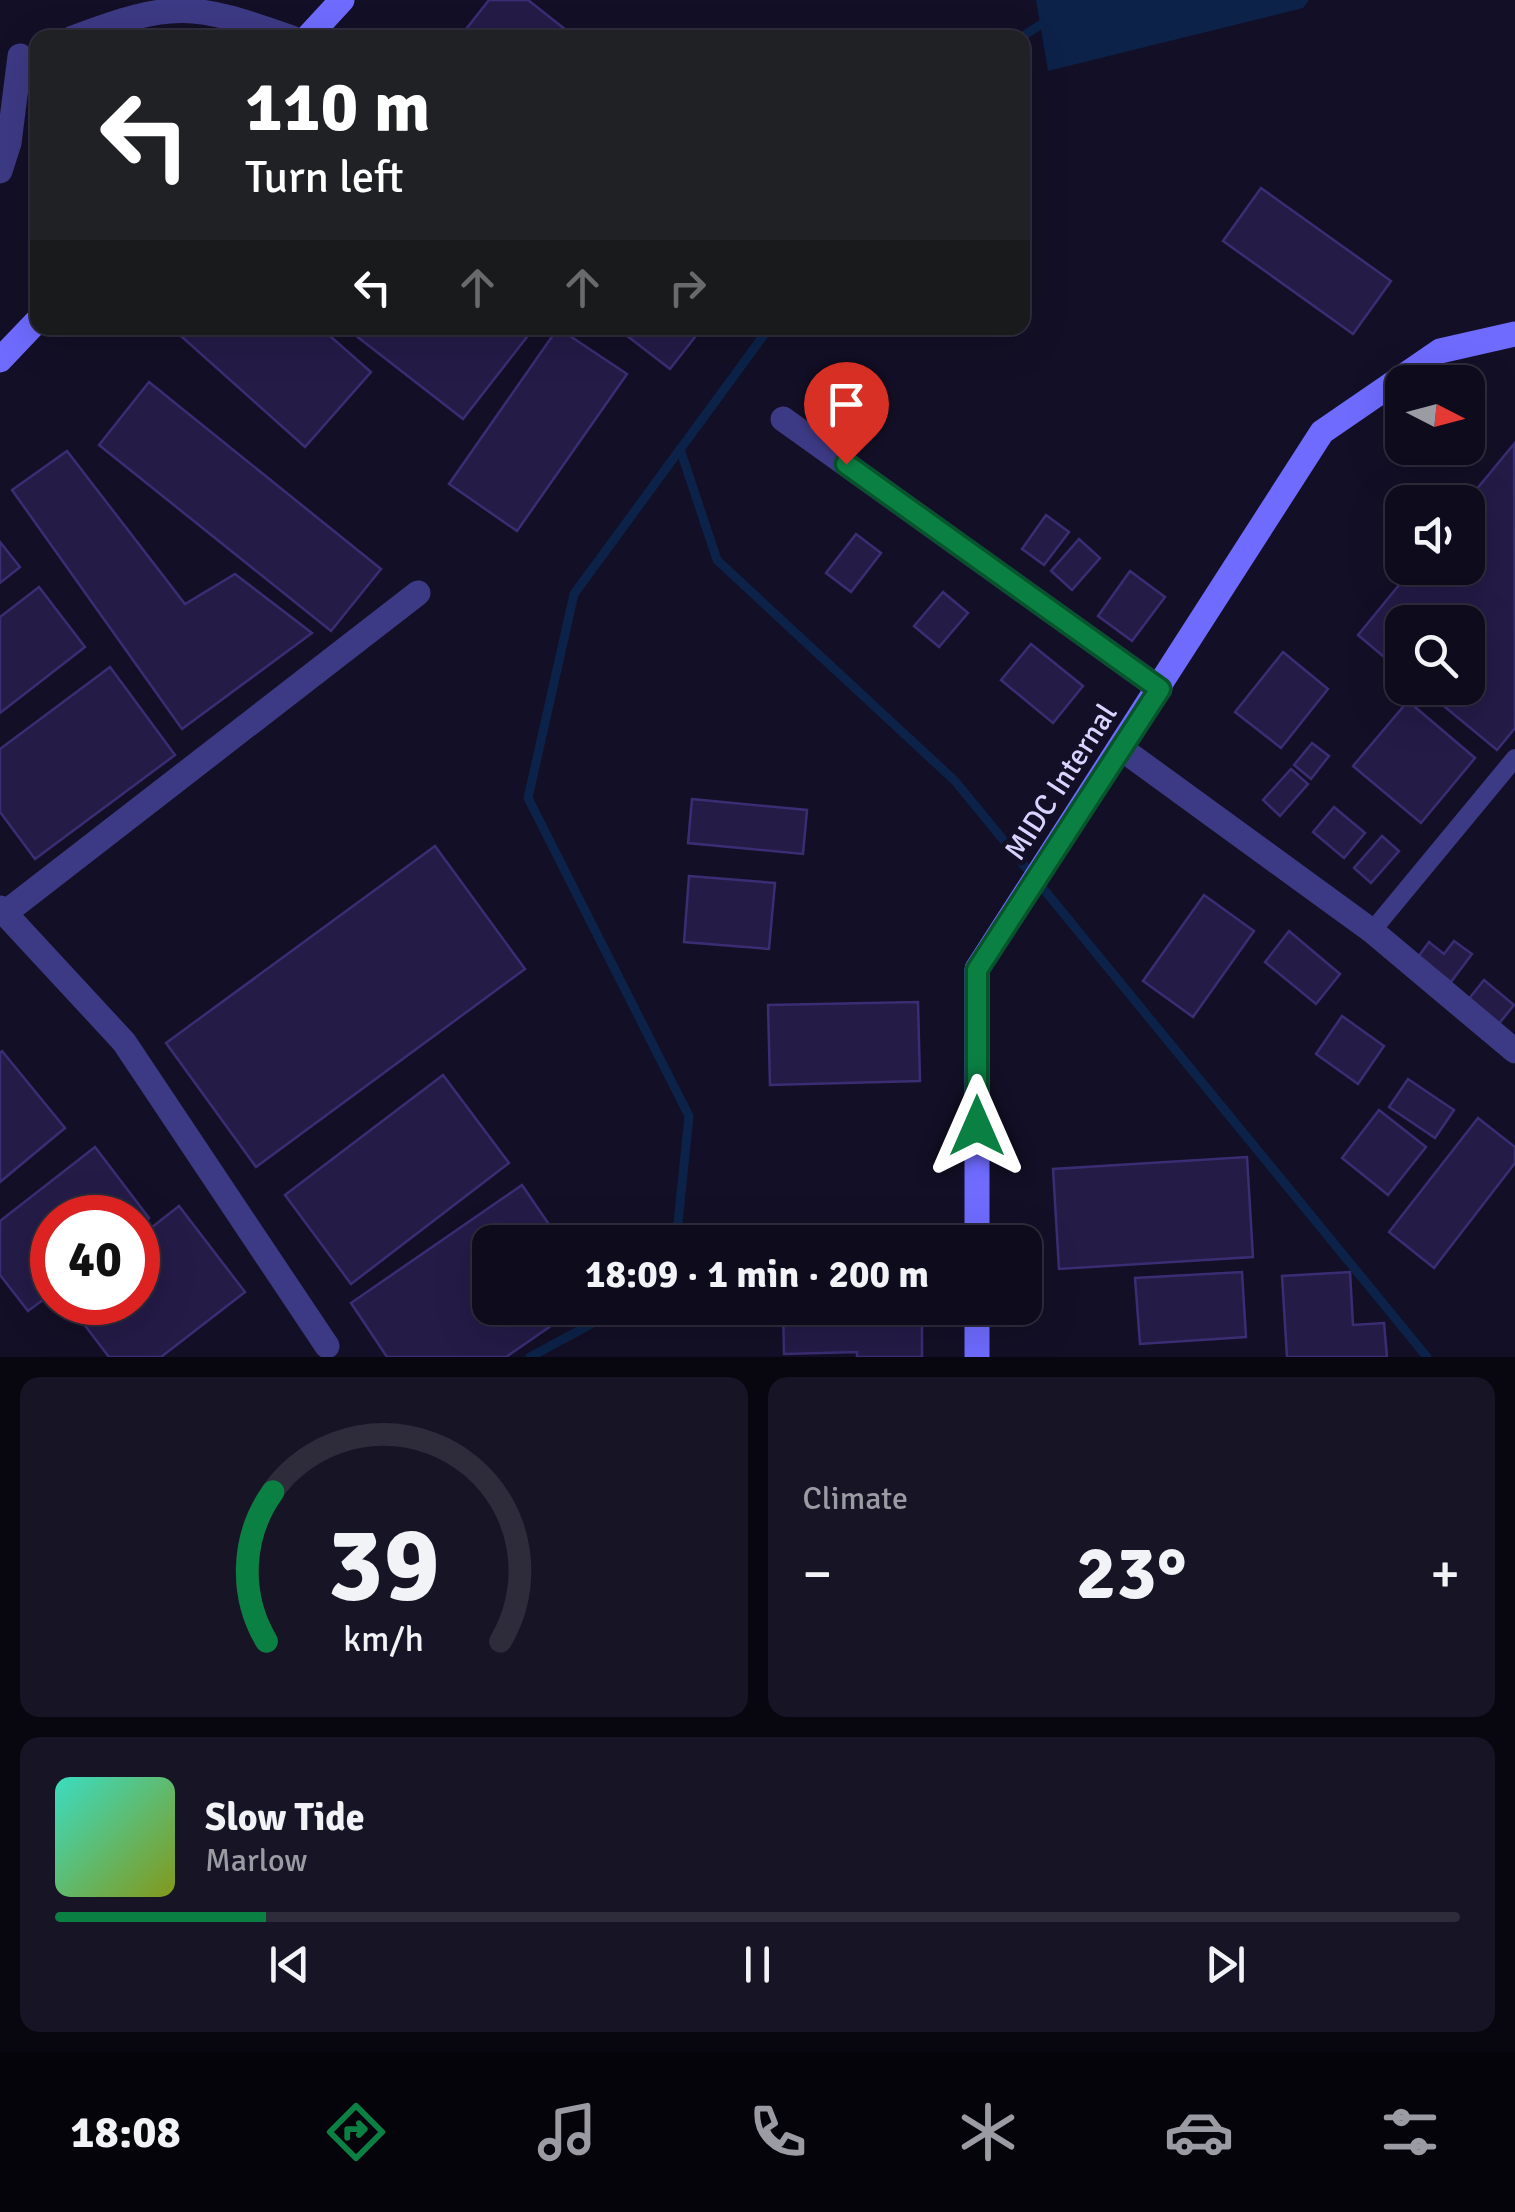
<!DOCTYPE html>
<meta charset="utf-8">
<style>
body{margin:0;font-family:Signika,sans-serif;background:#171425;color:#f1f3f6;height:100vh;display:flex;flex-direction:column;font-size:38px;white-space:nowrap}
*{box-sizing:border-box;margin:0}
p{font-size:32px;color:#9b9ba3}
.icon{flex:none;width:55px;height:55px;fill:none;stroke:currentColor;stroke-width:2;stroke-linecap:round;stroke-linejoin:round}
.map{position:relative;height:1357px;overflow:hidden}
.details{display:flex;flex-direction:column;gap:20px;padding:20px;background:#08060f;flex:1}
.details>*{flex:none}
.top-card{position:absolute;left:30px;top:30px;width:1000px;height:305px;border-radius:20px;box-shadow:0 10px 40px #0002,0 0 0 2px #2e2b3b;background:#202124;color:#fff;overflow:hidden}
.needle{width:65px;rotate:96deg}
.fabs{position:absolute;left:1385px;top:365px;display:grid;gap:20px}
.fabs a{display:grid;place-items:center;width:100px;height:100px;border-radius:20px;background:#0e0b1c;box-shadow:0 10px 40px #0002,0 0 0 2px #2e2b3b;font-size:50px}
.speed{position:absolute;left:30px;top:1195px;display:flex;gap:20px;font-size:50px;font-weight:700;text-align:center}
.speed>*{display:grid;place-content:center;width:130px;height:130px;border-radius:50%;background:#0e0b1c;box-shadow:0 10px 40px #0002,0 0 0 2px #2e2b3b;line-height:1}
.speed .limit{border:15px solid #d22;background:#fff;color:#111}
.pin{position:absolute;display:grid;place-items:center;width:85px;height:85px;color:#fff;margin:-102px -42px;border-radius:50% 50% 50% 0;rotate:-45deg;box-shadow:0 0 10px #0007}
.pin .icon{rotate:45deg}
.me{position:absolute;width:110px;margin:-55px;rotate:0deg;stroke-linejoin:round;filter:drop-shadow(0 0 8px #0008)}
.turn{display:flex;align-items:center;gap:35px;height:210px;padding:0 50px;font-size:45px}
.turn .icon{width:130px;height:130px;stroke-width:2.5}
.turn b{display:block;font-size:70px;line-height:85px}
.lanes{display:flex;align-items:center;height:95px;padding:0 50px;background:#0003;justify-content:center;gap:50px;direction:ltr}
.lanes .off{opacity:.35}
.big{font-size:75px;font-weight:700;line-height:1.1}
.details .tile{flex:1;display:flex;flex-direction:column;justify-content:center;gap:15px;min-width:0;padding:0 35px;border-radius:20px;background:#171425}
.details .dial{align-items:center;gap:0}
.dial svg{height:260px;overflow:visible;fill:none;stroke:#2e2b3b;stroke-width:7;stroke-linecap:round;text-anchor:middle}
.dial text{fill:#f1f3f6;stroke:none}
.song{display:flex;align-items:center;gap:30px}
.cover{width:120px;height:120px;border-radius:15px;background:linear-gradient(135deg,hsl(170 70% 55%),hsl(70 70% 35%))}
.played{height:10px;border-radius:5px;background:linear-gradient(90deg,#0b8043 15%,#2e2b3b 15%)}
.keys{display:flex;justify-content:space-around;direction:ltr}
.heat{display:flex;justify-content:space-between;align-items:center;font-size:55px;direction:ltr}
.details .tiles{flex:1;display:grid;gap:20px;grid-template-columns:1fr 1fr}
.tile:last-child{grid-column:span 2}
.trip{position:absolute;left:472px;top:1225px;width:570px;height:100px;border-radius:20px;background:#0e0b1c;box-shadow:0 10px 40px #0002,0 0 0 2px #2e2b3b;font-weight:700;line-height:100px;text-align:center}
.dock{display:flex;height:160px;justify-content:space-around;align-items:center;background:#06040b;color:#9b9ba3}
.dock .icon{width:70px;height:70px}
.dock .current{color:#0b8043}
.dock b{font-size:45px;color:#f1f3f6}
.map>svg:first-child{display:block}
</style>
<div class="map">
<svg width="1515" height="1357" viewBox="0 0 1515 1357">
<rect width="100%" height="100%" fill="#130f26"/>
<polygon fill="#0c2248" points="1036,0 1309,0 1303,8 1048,71"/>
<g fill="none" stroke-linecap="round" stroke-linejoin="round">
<g stroke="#0c2248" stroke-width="9">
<polyline points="1020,38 1048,20"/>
<polyline points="680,449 717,560 955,781 1427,1357"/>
<polyline points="676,1242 689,1116 528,798 574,594 769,328"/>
<polyline points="530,1357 621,1308"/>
</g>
</g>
<g fill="#241b47" stroke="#3b2d73" stroke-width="2.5">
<polygon points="489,0 528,0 575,37 459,38"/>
<polygon points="1261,188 1391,281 1353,334 1223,241"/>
<polygon points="172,328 321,328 371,372 305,447"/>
<polygon points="346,328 534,328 463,419"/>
<polygon points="558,328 627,374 517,531 449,484"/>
<polygon points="632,328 702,328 670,369 626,335"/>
<polygon points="149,382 381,569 331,631 99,445"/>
<polygon points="1514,444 1515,728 1497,750 1422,688 1468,688 1468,622 1402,622 1402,672 1358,635 1413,568 1468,568 1466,502"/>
<polygon points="67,451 185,604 235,574 312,633 182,729 12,490"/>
<polygon points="1046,515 1069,532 1044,565 1022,549"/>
<polygon points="856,534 881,553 851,592 826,573"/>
<polygon points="1079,539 1100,558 1072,590 1051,571"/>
<polygon points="0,542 20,567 0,583"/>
<polygon points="1130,571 1165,597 1132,641 1098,616"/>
<polygon points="39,587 85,647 0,713 0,617"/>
<polygon points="943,592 968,613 939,647 914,626"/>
<polygon points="1031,644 1083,686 1053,723 1001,680"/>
<polygon points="1283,652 1328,689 1281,748 1235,712"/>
<polygon points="110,667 175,755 35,859 0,812 0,749"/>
<polygon points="1408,701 1475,758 1421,823 1353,766"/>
<polygon points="1312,743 1329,756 1311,779 1294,765"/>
<polygon points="1291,769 1308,784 1280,816 1263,800"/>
<polygon points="692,799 807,810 803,854 688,843"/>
<polygon points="1334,807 1365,833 1344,858 1313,832"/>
<polygon points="1382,836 1399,851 1371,883 1354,868"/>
<polygon points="435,846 525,969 256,1167 166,1043"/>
<polygon points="689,876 775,883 769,949 684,942"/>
<polygon points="1204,895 1254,931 1193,1017 1143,981"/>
<polygon points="1289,931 1340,974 1316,1004 1265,962"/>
<polygon points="1454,941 1472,954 1451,982 1418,957 1429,942 1444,954"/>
<polygon points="1484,980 1514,1005 1493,1031 1463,1006"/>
<polygon points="918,1002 920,1081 770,1085 768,1005"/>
<polygon points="1342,1016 1384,1046 1358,1084 1316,1054"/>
<polygon points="2,1051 65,1128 0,1182 0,1053"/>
<polygon points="443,1075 509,1163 351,1284 285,1195"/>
<polygon points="1408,1079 1454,1110 1435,1138 1389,1107"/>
<polygon points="1379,1110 1426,1147 1388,1195 1342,1158"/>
<polygon points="1478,1118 1515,1147 1515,1163 1434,1268 1389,1232"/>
<polygon points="95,1147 149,1218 138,1227 138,1218 52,1218 52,1293 28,1311 0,1275 0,1221"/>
<polygon points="1247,1157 1253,1257 1059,1269 1053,1169"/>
<polygon points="522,1185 561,1242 490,1242 490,1308 577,1308 506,1357 387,1357 351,1303"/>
<polygon points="179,1206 245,1292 161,1357 109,1357 67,1302 138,1302 138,1238"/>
<polygon points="938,1230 938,1242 758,1242 758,1234"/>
<polygon points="1242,1272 1246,1337 1140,1344 1135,1278"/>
<polygon points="1350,1272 1353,1325 1384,1323 1387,1357 1287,1357 1282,1276"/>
<polygon points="783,1308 922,1308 922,1357 857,1357 857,1352 784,1354"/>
</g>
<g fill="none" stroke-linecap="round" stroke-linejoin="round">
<polyline stroke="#3d3a85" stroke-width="18" points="1372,931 1515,758"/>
<g stroke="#3d3a85" stroke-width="25">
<path d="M 73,38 C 173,0 193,3 292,38"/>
<polyline points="0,171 9,143 20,56"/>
<polyline points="783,419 1160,689"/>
<polyline points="1122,749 1372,931 1515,1051"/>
<polyline points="0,908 124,1042 327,1346"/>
<polyline points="5,913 418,593"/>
</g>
<g stroke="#6f6bff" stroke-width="25">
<polyline points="307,38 342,0"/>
<polyline points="0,360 38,320"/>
<polyline points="977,1242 977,969 1322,432 1440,351 1515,334"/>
<polyline points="977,1357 977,1308"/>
</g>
</g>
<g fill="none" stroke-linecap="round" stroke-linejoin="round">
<defs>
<polyline id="route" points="846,464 1160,689 977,970 977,1126"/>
</defs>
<use href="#route" stroke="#07532c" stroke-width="25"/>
<use href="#route" stroke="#0b8043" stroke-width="18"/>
</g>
<g text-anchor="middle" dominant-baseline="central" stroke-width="10" stroke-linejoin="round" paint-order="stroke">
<g font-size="30" fill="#d9d4ff" stroke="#130f26">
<text transform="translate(1061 782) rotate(-57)">MIDC Internal</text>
</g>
</g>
</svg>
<div class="fabs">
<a><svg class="needle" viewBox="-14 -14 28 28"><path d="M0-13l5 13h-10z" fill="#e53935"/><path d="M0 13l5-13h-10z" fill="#9b9ba3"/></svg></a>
<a><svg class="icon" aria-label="sound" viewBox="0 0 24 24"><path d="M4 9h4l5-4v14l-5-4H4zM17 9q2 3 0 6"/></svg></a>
<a><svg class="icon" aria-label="search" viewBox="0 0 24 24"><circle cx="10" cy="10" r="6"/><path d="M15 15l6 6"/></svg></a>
</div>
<div class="speed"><div class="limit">40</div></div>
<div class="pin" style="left:846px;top:464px;background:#d93025"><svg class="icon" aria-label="arrive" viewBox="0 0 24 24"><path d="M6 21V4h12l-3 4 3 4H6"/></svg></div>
<svg class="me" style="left:977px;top:1126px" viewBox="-20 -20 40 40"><path d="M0-17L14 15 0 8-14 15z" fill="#0b8043" stroke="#fff" stroke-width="4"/></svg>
<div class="trip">18:09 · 1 min · 200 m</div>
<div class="top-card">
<div class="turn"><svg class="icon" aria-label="left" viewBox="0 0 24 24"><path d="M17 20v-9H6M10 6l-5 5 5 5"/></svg><div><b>110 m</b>Turn left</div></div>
<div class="lanes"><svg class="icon" aria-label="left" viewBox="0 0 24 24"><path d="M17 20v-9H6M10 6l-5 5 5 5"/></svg><svg class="icon off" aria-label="ahead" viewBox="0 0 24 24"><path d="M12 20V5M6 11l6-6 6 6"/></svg><svg class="icon off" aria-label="ahead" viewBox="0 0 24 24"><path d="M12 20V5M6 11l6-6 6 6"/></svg><svg class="icon off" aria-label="right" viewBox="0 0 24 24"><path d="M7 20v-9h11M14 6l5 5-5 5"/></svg></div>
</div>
</div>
<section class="details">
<div class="tiles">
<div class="tile dial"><svg viewBox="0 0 100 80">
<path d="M14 69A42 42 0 1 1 86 69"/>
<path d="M14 69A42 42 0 0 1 16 23" stroke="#0b8043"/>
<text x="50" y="56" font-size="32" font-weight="700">39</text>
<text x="50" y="72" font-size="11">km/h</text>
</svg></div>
<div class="tile"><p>Climate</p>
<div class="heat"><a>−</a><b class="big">23°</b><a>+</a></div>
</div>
<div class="tile">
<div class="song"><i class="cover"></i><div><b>Slow Tide</b><p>Marlow</p></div></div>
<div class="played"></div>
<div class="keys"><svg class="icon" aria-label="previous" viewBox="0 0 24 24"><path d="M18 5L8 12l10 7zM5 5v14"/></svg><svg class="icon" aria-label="pause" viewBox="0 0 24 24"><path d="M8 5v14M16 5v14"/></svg><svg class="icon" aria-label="next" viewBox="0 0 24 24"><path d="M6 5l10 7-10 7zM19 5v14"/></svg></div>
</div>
</div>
</section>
<nav class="dock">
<b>18:08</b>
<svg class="icon current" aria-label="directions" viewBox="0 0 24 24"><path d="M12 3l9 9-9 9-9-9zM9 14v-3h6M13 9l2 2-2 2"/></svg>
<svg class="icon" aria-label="music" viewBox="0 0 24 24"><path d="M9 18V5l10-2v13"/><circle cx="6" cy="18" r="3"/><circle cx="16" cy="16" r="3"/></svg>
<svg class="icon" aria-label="phone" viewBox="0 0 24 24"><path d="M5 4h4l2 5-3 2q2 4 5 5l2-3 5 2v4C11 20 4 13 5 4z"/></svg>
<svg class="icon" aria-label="climate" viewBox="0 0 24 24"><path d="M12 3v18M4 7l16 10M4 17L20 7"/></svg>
<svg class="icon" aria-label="car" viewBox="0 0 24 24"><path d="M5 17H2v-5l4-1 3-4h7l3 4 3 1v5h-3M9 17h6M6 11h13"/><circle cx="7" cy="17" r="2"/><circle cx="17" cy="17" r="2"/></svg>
<svg class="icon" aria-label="filters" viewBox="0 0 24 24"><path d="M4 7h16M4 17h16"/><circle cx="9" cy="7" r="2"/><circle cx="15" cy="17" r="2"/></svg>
</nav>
